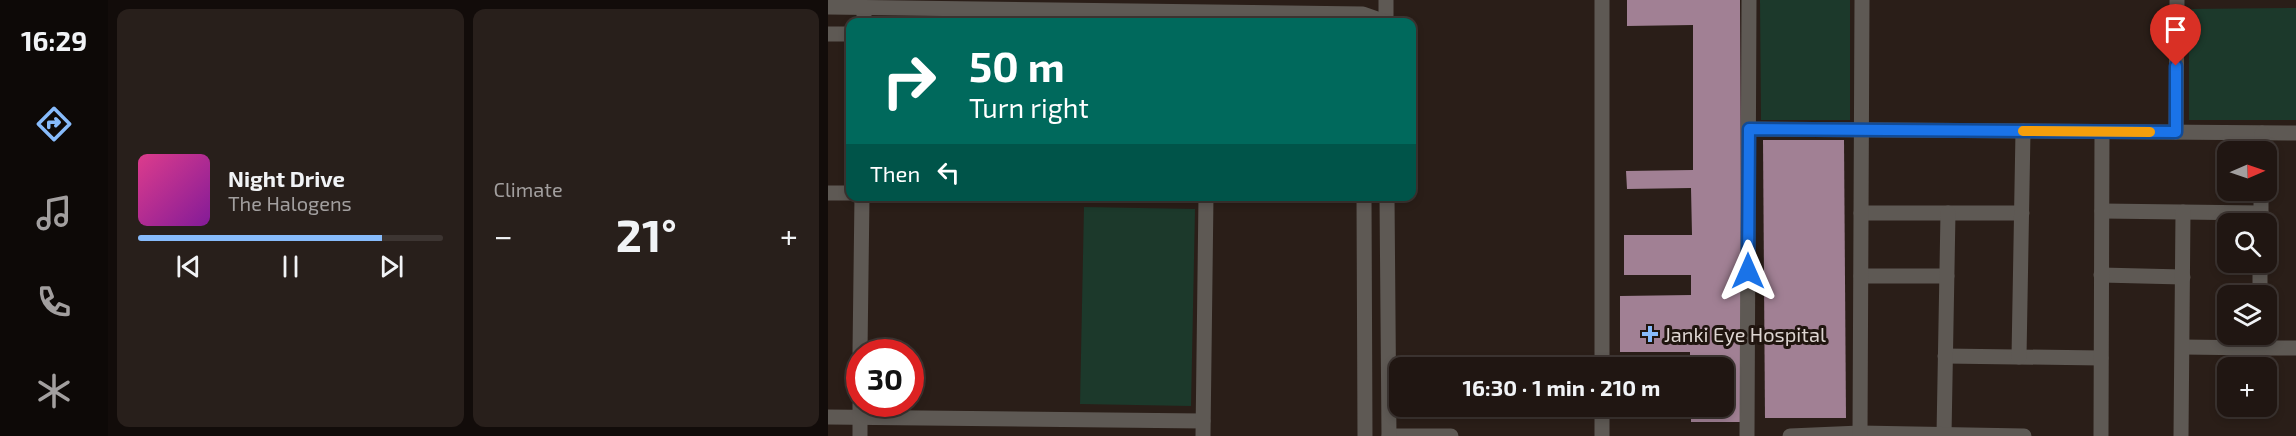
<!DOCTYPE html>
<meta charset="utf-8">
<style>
body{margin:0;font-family:"Exo 2",sans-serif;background:#281f1b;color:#f1f3f6;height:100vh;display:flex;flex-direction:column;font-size:22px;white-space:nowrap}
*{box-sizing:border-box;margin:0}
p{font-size:20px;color:#a29f9f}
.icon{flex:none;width:33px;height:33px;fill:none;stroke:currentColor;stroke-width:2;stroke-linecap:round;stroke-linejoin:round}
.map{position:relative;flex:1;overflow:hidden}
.sheet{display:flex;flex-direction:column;gap:9px;padding:9px;background:#120c0a;width:720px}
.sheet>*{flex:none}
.guide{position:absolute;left:18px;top:18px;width:570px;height:183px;border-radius:12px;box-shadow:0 3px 9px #0003,0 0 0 2px #3d3532;background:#00695c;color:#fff;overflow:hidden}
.needle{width:39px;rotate:88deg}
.buttons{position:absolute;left:1389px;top:141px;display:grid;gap:12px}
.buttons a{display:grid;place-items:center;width:60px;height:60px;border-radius:12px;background:#201612;box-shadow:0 3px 9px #0003,0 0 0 2px #3d3532;font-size:30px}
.speed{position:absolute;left:18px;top:339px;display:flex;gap:12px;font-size:30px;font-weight:700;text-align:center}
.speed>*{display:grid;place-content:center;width:78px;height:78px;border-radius:50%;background:#201612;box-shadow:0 3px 9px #0003,0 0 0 2px #3d3532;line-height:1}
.speed .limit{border:9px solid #d22;background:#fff;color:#111}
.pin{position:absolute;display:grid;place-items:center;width:51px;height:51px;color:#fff;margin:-62px -26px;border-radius:50% 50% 50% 0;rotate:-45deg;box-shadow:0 0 6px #0007}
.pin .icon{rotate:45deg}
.me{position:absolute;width:66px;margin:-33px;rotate:0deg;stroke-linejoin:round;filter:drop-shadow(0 0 4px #0008)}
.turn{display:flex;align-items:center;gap:21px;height:126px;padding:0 24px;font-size:27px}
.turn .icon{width:78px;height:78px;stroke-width:2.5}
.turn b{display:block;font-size:42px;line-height:51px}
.then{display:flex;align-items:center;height:57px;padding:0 24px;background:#0003;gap:12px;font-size:22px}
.big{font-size:45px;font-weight:700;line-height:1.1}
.sheet .tile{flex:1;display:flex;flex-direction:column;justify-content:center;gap:9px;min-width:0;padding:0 21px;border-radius:12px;background:#281f1b}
.song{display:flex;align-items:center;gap:18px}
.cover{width:72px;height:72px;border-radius:9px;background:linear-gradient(135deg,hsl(330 70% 55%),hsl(290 70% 35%))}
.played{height:6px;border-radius:3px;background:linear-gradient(90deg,#87bbfb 80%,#3d3532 80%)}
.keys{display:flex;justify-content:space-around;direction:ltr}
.heat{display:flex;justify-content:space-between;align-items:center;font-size:33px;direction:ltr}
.sheet .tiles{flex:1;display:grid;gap:9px;grid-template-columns:repeat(2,1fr)}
.trip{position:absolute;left:561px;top:357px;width:345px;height:60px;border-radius:12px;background:#201612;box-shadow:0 3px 9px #0003,0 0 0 2px #3d3532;font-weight:700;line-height:60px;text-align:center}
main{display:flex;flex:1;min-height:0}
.tabs{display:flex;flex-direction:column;width:108px;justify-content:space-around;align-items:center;background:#0d0907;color:#a29f9f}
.tabs .icon{width:42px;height:42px}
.tabs .on{color:#87bbfb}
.tabs b{font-size:27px;color:#f1f3f6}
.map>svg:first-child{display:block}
</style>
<main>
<nav class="tabs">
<b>16:29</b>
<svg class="icon on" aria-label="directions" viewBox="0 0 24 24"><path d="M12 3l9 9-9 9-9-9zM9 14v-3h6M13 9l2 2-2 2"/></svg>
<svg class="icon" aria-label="music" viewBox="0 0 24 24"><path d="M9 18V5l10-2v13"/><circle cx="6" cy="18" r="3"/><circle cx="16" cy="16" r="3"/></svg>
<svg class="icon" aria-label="phone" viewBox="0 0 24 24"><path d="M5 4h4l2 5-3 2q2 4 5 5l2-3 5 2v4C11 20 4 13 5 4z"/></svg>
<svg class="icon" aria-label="climate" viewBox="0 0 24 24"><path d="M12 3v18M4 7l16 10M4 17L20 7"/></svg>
</nav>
<section class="sheet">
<div class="tiles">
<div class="tile">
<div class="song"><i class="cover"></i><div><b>Night Drive</b><p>The Halogens</p></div></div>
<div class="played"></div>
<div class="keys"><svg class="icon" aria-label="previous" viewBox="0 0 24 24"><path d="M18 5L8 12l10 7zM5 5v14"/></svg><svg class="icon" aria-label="pause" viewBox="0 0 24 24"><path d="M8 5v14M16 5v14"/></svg><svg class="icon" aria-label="next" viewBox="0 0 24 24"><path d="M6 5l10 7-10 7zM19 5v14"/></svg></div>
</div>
<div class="tile"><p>Climate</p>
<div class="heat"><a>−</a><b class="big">21°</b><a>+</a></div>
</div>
</div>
</section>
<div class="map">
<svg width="1468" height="436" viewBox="0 0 1468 436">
<rect width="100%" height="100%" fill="#2a1e18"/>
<g fill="#1c392b">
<polygon points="932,0 1022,0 1022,120 933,120"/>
<polygon points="1468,8 1468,120 1361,120 1361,9"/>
<polygon points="256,207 367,209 363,406 252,404"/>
</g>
<g fill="#a18094">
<polygon points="799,0 912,0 914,422 863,422 863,406 896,406 896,368 862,368 862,352 792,352 792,296 863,295 863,275 796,275 796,235 864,235 863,188 799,189 798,171 865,170 865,25 799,26"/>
<polygon points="935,140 1016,140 1018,418 937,418"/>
</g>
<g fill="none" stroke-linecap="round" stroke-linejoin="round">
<g stroke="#5e5954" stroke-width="15">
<polyline points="36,22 36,8"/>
<polyline points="921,129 1468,133"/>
<polyline points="1348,132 1349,0"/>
<polyline points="1434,152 1434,133"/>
<polyline points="0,193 22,193"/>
<polyline points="1274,211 1433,213"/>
<polyline points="1033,213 1194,213"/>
<polyline points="1433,224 1433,190"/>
<polyline points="1273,275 1355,277"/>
<polyline points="1033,276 1119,276"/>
<polyline points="1432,296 1432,262"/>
<polyline points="1431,334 1431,348 1468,348"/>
<polyline points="1355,347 1431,348"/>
<polyline points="32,352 34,196"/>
<polyline points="1117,356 1273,358"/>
<polyline points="1191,357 1195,131"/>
<polyline points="774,368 774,0"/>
<polyline points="0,417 375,421"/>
<polyline points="1116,435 1120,213"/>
<polyline points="32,436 32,404"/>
<polyline points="375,436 378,196"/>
<polyline points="561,436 623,436"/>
<polyline points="774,436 774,406"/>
<polyline points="919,436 921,0"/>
<polyline points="962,436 1032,433 1196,436"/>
<polyline points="1032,436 1034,0"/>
<polyline points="1273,436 1274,132"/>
<polyline points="1353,436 1355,212"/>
</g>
<g stroke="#5e5954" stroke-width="15">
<polyline points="558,0 558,22"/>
<polyline points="0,7 535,14 558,22"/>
<polyline points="0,34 22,34"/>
<polyline points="536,196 537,436"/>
<polyline points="559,196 561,436"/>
</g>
</g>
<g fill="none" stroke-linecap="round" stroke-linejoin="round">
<defs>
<polyline id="route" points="920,271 921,129 1348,132 1348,66"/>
</defs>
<use href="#route" stroke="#114b97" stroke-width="15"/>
<use href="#route" stroke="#1a73e8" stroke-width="10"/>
<polyline stroke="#f59e0b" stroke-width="10" points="1195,131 1322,132"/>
</g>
<path fill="#87bbfb" stroke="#20150f" stroke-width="2" d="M819 325h6v6h6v6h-6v6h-6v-6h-6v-6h6z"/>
<g text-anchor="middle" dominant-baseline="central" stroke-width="6" stroke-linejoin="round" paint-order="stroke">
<g font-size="20" fill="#ddd5d1" stroke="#20150f" text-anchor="start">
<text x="836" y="334">Janki Eye Hospital</text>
</g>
</g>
</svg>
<div class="buttons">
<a><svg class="needle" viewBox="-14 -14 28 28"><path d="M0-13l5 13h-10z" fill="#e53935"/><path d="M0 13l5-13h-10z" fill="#a29f9f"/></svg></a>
<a><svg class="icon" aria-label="search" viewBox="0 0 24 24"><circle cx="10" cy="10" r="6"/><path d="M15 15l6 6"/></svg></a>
<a><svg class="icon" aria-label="layers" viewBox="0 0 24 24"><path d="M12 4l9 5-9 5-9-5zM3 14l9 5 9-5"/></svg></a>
<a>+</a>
</div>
<div class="speed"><div class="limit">30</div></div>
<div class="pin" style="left:1348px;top:66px;background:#d93025"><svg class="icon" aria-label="arrive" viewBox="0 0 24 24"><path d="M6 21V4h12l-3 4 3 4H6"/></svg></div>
<svg class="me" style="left:920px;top:271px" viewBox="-20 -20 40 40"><path d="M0-17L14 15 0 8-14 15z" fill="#1a73e8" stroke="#fff" stroke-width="4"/></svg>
<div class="trip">16:30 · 1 min · 210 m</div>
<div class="guide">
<div class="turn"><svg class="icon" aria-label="right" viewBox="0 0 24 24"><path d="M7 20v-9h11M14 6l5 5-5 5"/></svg><div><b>50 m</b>Turn right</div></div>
<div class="then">Then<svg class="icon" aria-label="left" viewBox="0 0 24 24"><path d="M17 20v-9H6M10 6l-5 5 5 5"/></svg></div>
</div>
</div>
</main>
